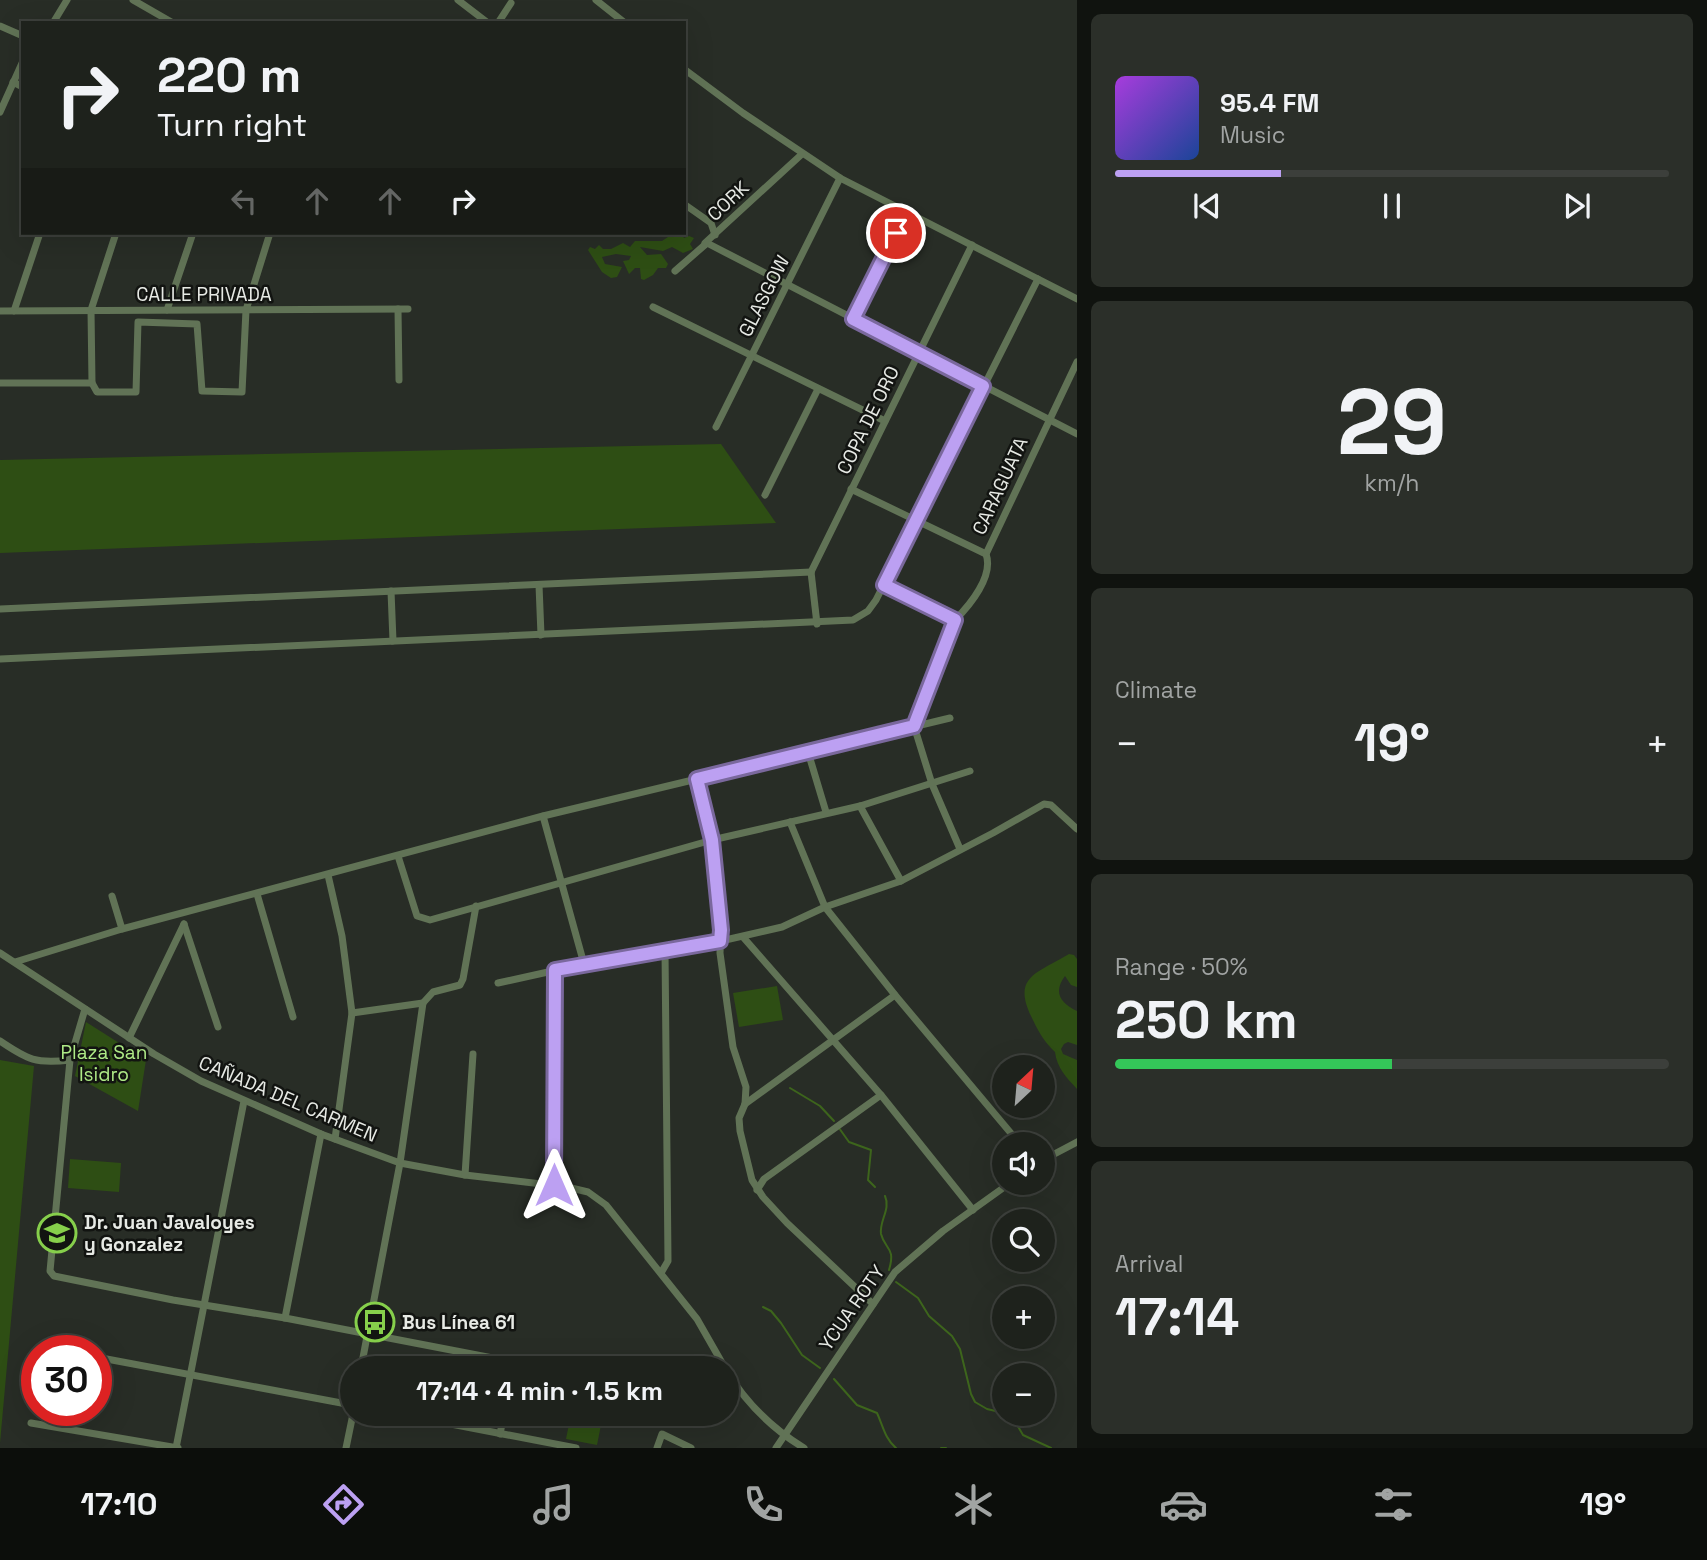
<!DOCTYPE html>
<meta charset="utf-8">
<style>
body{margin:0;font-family:"Space Grotesk",sans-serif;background:#2b2f29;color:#f1f3f6;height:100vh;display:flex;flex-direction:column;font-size:26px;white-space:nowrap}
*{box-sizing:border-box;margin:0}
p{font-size:23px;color:#a1a4a3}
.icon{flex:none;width:38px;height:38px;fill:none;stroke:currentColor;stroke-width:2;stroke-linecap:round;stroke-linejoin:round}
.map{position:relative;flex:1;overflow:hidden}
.drawer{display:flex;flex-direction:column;gap:14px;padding:14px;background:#10130f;width:630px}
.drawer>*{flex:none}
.banner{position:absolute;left:21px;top:21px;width:665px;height:214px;border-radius:0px;box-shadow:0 7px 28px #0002,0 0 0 2px #3c3f3b;background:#1e221c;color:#f1f3f6;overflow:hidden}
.needle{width:46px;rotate:26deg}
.tools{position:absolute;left:992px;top:1055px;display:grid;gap:14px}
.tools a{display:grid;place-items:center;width:63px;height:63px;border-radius:50%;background:#1e221c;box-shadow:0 7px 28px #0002,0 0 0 2px #3c3f3b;font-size:35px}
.speed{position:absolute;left:21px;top:1335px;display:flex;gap:14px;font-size:35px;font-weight:700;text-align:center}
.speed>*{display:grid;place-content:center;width:91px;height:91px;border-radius:50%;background:#1e221c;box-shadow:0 7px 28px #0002,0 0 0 2px #3c3f3b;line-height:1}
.speed .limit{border:10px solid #d22;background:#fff;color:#111}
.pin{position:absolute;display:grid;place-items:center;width:60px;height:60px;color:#fff;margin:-30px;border:4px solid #fff;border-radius:50%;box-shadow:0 2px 7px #0007}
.me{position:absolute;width:77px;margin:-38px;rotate:0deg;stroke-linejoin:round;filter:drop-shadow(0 0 5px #0008)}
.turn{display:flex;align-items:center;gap:24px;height:147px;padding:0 21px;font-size:32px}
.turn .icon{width:91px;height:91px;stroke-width:2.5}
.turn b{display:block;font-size:49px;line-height:60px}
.lanes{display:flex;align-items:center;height:66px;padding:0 21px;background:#0003;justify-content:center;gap:35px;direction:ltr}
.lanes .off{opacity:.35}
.big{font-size:52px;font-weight:600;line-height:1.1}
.drawer .widget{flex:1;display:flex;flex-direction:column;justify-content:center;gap:10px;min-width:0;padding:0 24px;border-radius:10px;background:#2b2f29}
.drawer .dial{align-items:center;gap:0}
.dial b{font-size:91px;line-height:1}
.song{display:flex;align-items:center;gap:21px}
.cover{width:84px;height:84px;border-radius:10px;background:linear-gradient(135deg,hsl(280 70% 55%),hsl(220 70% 35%))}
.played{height:7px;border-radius:4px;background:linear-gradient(90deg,#bca0f2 30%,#3c3f3b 30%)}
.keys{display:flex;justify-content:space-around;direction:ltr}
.heat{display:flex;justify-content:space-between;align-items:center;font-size:38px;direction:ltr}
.charge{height:10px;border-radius:5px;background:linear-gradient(90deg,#34c759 50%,#3c3f3b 0)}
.trip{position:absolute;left:340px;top:1356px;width:399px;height:70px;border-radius:35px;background:#1e221c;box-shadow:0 7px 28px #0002,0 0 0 2px #3c3f3b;font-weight:600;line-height:70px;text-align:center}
.menu{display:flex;height:112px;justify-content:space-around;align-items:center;background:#0c0e0b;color:#a1a4a3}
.menu .icon{width:49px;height:49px}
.menu .current{color:#bca0f2}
.menu b{font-size:32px;color:#f1f3f6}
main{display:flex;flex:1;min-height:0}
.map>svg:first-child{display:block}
</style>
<main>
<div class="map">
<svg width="1077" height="1448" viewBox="0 0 1077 1448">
<rect width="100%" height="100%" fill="#282d26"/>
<g fill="#2e4e14">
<polygon points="674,233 681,233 684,238 689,236 694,238 690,244 693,249 683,253 672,247 663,251 640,247 647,255 661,254 668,264 666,268 658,268 653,275 644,280 641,279 640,268 635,268 629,274 623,261 629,260 631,256 616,254 602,257 605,264 622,267 617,277 611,278 602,272 588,250 590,247 595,249 599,245 603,249 611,249 623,243 630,247 635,241 662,241"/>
<polygon points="721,444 776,523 0,553 0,460"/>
<path d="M 1069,954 L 1074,955 L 1077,959 L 1077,987 L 1071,985 L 1065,976 C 1053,992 1060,1003 1077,1011 L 1077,1045 L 1068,1042 L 1064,1044 L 1061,1049 L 1063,1054 L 1077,1060 L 1077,1089 C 1066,1077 1057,1068 1055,1052 C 1044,1042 1037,1029 1031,1016 C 1012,976 1038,973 1069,954 Z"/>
<polygon points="777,986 783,1020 739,1027 733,993"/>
<polygon points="86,1022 146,1060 138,1111 75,1076"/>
<polygon points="0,1060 34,1066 0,1443"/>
<polygon points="70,1159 121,1163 119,1192 68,1188"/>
<polygon points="570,1419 601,1425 597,1445 566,1439"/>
</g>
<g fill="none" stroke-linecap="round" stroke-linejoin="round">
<g stroke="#3d651c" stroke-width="2">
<polyline points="790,1088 820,1106 834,1121"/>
<polyline points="839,1128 849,1142 871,1150 868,1180 875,1187"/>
<path d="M 885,1196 C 891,1209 879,1221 881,1234 C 885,1250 896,1247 889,1270"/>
<polyline points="896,1282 918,1298 929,1316 952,1336 960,1349 971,1394 975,1402 987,1409 1004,1413"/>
<polyline points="763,1307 771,1311 781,1323 802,1355 820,1368"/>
<path d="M 834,1379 L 857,1405 L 877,1413 C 883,1426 885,1439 896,1448"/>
<polyline points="1007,1414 1012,1416 1023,1435 1051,1448"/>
<polyline points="941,1448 946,1448"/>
</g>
<g stroke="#617356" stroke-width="7">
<polyline points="133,0 173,23"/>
<polyline points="458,0 488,23"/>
<polyline points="596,0 625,23"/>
<polyline points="53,23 67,0"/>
<polyline points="498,23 511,3"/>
<polyline points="0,26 23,36"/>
<polyline points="684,69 743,113 840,178 1077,299"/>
<polyline points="13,82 23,87"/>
<polyline points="0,112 23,61"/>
<polyline points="684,204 711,223 715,235"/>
<polyline points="116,233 91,310 92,383 97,392 136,392 138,322 197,324 202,391 242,392 246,310 270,233"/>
<polyline points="705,243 802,154"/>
<polyline points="675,271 707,243 1077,434"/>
<polyline points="653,307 885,421"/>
<polyline points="398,309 399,380"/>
<polyline points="167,310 193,233"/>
<polyline points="0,311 408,309"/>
<polyline points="14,311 40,233"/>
<polyline points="853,319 906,212"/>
<polyline points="0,383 92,383"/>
<polyline points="716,427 840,178"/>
<polyline points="851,489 986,554"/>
<polyline points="765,495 818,389"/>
<polyline points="811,572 972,245"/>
<polyline points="811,572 817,624"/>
<polyline points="539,585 541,635"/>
<polyline points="884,585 955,620"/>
<polyline points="391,591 393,641"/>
<polyline points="0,609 811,572"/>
<polyline points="0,659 853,620 868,611 876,600 1038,279"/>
<polyline points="808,752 826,812"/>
<polyline points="697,779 712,840 721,930 720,953 733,1047 746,1087 745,1104 739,1118 740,1131 752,1180 763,1197 787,1223 873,1304"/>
<polyline points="860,806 901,881"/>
<polyline points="543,816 584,964"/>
<polyline points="790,822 825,907 895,995 1020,1144"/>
<path d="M 960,849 L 932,784 L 914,726 L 955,620 C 970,605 994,576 986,554 L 1077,362"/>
<polyline points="398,856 417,916 430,920 712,840 860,806 970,771"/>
<polyline points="328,875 342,936 352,1013 335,1139"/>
<polyline points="257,894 293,1017"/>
<polyline points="112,896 122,929"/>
<polyline points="184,924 218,1027"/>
<polyline points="743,937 881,1095 973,1210"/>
<polyline points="0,953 154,1054 201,1081 321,1134 400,1163 465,1175 567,1187 588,1192 606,1205 697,1319 725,1368"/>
<polyline points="15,962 122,929 543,816 950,718"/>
<polyline points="498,983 584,964 721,941 782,927 825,907 901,881 993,833 1044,804 1051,805 1077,829"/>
<polyline points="85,1009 70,1060 50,1271 54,1276 173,1300 285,1318 503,1360 505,1368"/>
<polyline points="352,1013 423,1003"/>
<polyline points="129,1038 184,924"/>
<path d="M 0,1041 C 28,1060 36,1064 70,1060"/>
<polyline points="745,1104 895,995"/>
<polyline points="1043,1160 1077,1142"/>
<polyline points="465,1175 473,1054"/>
<polyline points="554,1185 555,970"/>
<polyline points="757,1190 764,1179 881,1095"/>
<polyline points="661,1273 668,1261 665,950"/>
<polyline points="285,1318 321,1134"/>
<polyline points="43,1347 65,1351"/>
<polyline points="96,1357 352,1405"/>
<polyline points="361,1368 400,1163 423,1003 433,992 460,985 463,979 476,906"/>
<path d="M 726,1370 C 746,1403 771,1428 804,1448"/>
<polyline points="399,1414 576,1448"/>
<polyline points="31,1423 178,1448"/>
<polyline points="500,1434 504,1414"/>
<polyline points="176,1448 244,1101"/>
<polyline points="346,1448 353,1414"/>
<polyline points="657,1448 662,1434 691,1448"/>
<polyline points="776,1448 895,1272 943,1231 1010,1183"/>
</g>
</g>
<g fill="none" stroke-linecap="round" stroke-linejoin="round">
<defs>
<polyline id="route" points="554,1185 555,970 720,941 721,930 712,840 697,779 914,726 955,620 884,585 983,386 853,319 896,233"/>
</defs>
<use href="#route" stroke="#7a689d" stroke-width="18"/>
<use href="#route" stroke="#bca0f2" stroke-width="12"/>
</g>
<defs>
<symbol id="school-ring" viewBox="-11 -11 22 22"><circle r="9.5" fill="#121411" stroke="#86cf4b" stroke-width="1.5"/><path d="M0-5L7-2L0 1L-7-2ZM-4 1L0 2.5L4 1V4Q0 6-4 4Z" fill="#86cf4b"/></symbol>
<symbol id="bus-ring" viewBox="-11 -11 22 22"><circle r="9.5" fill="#121411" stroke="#86cf4b" stroke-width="1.5"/><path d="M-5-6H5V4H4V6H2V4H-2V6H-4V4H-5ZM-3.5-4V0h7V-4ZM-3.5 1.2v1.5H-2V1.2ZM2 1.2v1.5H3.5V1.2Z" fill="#86cf4b"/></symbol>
</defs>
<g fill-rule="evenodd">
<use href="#school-ring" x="35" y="1211" width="44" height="44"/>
<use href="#bus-ring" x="353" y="1300" width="44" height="44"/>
</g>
<g text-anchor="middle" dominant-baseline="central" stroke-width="5" stroke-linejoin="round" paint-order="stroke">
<g font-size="19" fill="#e7eae5" stroke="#121411">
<text transform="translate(728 201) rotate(-43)">CORK</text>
<text x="204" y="294">CALLE PRIVADA</text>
<text transform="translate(764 296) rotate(-63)">GLASGOW</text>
<text transform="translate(868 420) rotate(-64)">COPA DE ORO</text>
<text transform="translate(1000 486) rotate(-65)">CARAGUATA</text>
<text transform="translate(288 1099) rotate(23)">CAÑADA DEL CARMEN</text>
<text transform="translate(852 1308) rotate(-55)">YCUA ROTY</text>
</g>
<g font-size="19" fill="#aee986" stroke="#121411">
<text x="104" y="1052">Plaza San<tspan x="104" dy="22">Isidro</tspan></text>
</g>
<g font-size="19" font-weight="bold" fill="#e7eae5" stroke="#121411" text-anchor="start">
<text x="84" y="1222">Dr. Juan Javaloyes<tspan x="84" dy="22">y Gonzalez</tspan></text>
<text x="402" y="1322">Bus Línea 61</text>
</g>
</g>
</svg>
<div class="tools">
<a><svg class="needle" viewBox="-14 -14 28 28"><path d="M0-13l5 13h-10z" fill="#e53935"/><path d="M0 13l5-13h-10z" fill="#a1a4a3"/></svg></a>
<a><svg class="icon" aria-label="sound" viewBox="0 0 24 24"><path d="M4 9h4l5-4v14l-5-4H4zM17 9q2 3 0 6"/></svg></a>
<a><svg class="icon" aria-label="search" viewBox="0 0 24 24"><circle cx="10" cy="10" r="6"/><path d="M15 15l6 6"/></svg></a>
<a>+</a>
<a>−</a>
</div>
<div class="speed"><div class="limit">30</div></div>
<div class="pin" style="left:896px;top:233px;background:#d93025"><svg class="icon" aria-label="arrive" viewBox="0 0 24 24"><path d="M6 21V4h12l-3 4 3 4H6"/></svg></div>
<svg class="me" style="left:554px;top:1185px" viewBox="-20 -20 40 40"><path d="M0-17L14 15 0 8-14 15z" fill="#bca0f2" stroke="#fff" stroke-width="4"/></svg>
<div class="trip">17:14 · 4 min · 1.5 km</div>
<div class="banner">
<div class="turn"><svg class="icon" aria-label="right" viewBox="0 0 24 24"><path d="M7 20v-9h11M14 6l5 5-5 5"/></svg><div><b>220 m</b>Turn right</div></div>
<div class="lanes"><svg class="icon off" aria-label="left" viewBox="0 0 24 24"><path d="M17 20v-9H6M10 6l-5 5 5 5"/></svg><svg class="icon off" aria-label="ahead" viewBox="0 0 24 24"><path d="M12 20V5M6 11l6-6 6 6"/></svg><svg class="icon off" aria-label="ahead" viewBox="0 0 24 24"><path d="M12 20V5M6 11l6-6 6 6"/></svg><svg class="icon" aria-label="right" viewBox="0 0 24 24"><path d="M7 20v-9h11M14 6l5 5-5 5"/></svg></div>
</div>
</div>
<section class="drawer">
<div class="widget">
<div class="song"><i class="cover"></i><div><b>95.4 FM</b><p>Music</p></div></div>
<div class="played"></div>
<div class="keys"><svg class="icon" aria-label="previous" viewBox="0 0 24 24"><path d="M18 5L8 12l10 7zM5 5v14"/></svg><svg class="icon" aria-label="pause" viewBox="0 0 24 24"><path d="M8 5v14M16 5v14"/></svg><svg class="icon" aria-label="next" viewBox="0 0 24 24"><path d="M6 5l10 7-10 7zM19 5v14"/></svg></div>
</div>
<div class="widget dial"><b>29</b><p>km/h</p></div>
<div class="widget"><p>Climate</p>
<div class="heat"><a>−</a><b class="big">19°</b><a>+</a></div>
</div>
<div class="widget"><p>Range · 50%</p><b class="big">250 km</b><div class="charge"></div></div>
<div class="widget"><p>Arrival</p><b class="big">17:14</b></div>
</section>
</main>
<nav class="menu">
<b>17:10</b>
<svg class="icon current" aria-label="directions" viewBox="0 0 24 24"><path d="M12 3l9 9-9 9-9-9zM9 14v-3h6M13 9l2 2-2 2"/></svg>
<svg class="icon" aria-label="music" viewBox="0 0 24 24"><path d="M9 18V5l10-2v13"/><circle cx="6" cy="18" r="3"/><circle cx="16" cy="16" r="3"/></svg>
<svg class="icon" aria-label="phone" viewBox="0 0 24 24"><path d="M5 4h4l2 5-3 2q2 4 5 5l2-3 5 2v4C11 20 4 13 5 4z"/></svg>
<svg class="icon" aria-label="climate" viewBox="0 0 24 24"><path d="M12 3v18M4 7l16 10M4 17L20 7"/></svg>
<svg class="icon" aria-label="car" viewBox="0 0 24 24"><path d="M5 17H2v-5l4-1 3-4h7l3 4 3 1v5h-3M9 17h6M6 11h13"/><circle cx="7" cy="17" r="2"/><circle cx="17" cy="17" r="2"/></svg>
<svg class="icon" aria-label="filters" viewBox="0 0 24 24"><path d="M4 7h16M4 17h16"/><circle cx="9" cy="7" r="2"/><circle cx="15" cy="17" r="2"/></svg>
<b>19°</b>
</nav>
